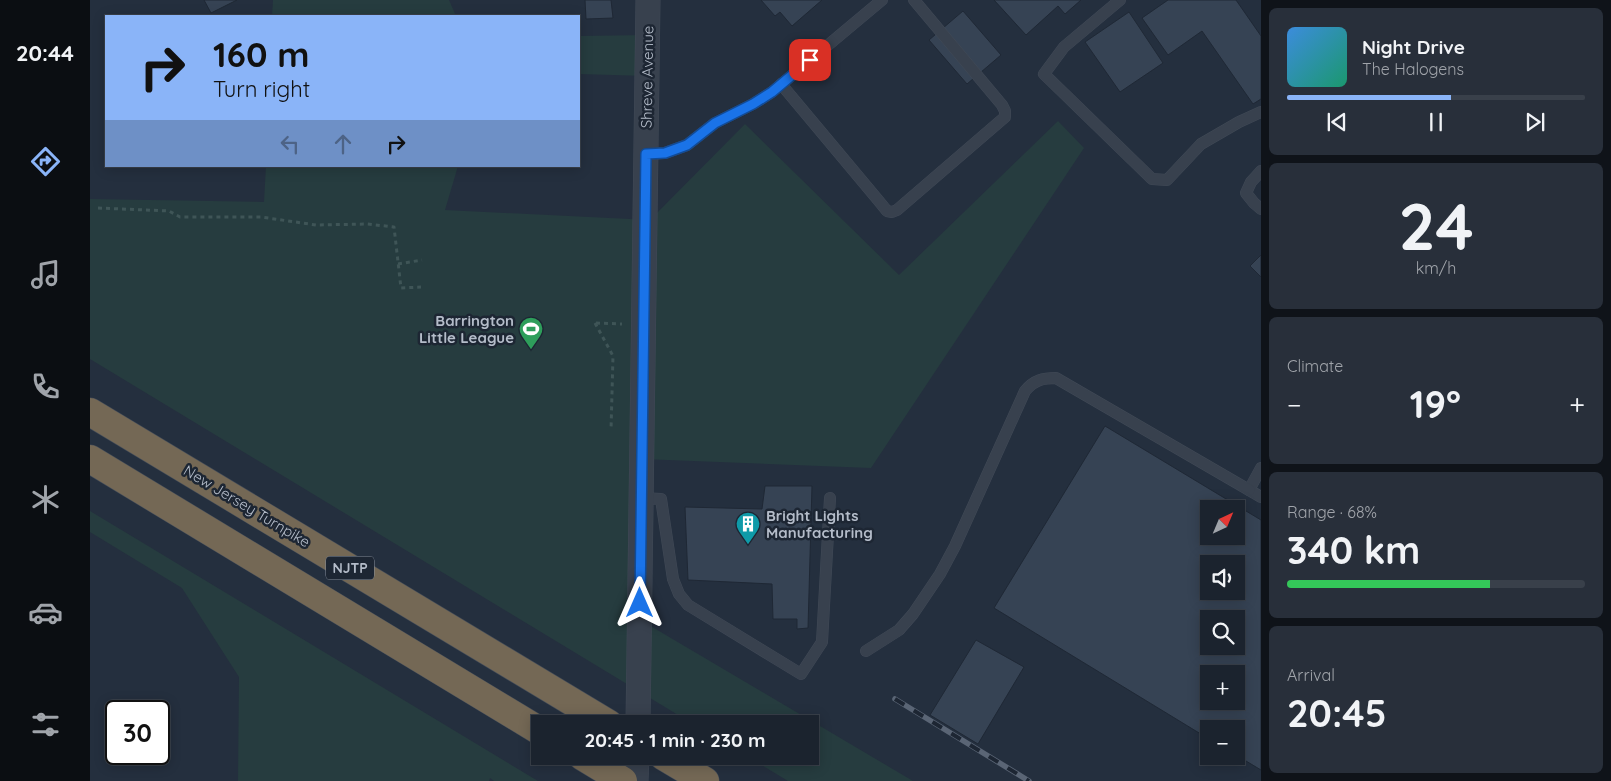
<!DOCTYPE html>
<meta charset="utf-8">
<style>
body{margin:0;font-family:Quicksand,sans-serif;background:#282f3a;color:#f1f3f6;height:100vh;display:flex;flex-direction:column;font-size:19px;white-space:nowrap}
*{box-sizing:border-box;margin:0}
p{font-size:16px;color:#a0a4aa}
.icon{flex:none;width:28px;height:28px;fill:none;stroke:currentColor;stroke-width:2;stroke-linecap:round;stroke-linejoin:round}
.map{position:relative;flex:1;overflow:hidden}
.sheet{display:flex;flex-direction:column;gap:8px;padding:8px;background:#0f1319;width:350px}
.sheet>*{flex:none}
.hud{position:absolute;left:15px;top:15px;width:475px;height:152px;border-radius:0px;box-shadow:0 2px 12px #0003,0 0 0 1px #39404a;background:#8ab4f8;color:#111;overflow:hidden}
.needle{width:32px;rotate:44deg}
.fabs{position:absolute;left:1110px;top:500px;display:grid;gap:10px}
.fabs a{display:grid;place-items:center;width:45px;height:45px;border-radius:0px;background:#1b232e;box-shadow:0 2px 12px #0003,0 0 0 1px #39404a;font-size:25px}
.speed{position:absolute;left:15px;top:700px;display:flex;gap:10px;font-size:25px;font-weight:700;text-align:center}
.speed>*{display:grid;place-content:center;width:65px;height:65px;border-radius:50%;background:#1b232e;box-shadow:0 2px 12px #0003,0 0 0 1px #39404a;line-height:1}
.speed .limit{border:2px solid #111;border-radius:8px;background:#fff;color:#111}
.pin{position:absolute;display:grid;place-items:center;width:42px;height:42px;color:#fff;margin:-21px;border-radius:10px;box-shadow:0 2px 8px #0006}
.me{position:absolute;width:55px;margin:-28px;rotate:0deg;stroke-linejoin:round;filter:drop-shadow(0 0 4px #0008)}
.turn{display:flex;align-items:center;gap:18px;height:105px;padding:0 25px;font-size:22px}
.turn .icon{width:65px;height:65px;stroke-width:2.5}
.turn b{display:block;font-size:35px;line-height:42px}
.lanes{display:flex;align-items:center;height:48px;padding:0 25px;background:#0003;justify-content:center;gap:25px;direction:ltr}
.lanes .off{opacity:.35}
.big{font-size:38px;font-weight:700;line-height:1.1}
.sheet .widget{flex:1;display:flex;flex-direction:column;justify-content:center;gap:8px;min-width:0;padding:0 18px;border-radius:8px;background:#282f3a}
.sheet .dial{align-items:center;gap:0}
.dial b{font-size:65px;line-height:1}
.song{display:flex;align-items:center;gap:15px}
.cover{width:60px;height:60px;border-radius:8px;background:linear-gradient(135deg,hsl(210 70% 55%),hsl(160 70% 35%))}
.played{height:5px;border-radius:2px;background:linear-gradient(90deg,#8ab4f8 55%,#39404a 55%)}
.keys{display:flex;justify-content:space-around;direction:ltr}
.heat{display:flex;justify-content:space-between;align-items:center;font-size:28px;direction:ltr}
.charge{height:8px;border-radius:4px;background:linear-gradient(90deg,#34c759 68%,#39404a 0)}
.trip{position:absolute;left:441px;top:715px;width:288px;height:50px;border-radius:0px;background:#1b232e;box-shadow:0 2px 12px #0003,0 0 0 1px #39404a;font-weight:700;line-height:50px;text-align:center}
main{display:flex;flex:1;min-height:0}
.menu{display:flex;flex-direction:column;width:90px;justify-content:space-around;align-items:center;background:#0b0e12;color:#a0a4aa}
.menu .icon{width:35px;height:35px}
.menu .selected{color:#8ab4f8}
.menu b{font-size:22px;color:#f1f3f6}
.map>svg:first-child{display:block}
</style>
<main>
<nav class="menu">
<b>20:44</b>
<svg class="icon selected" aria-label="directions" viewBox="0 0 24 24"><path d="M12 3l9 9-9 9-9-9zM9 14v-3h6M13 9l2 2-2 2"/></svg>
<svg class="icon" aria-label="music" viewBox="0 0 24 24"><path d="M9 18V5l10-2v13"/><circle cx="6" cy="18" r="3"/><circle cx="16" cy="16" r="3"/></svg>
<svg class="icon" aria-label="phone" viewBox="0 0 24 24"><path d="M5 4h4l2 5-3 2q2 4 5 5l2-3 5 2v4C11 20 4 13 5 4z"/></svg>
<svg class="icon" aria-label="climate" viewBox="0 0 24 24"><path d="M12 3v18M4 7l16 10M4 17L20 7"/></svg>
<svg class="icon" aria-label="car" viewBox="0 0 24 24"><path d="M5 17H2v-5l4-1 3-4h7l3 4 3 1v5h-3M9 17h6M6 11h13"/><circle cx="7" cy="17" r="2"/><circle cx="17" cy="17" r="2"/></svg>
<svg class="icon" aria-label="filters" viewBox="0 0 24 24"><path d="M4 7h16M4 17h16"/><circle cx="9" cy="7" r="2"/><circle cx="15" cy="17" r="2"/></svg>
</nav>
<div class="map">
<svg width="1171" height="781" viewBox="0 0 1171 781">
<rect width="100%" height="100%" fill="#242f3e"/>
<g fill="#263c3f">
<polygon points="183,0 359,0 366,16 182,16"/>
<polygon points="558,35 556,76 489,74 489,36"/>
<polygon points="968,121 994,148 781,468 552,459 547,618 823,781 698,781 657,756 720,756 720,724 603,724 0,359 0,199 174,202 176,166 368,166 355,210 560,220 655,124 809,275"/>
<polygon points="0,511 448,781 404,781 400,778 399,781 148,781 149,677 92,588 0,532"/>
</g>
<g fill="#364354" stroke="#1f2835" fill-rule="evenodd">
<polygon points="114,0 147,0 121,13"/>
<polygon points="495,0 521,0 523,18 496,19"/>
<polygon points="671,0 732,0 702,26 690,12 685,16"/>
<polygon points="904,0 991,0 975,14 968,6 936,35"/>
<polygon points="1078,0 1146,0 1171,36 1171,99 1163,104 1112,31 1078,55 1052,18"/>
<polygon points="873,11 911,55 877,84 839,40"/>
<polygon points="1039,12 1073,63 1030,92 995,42"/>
<polygon points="1171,255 1171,277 1160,266"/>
<path d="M 1015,426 L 1171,520 L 1171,770 L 1146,755 L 1146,729 L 1119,729 L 1119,739 L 904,608 ZM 1119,509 L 1146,509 L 1146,536 L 1119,536 ZM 1119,564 L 1146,564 L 1146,591 L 1119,591 ZM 1119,619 L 1146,619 L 1146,646 L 1119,646 ZM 1119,674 L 1146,674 L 1146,701 L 1119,701 Z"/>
<polygon points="675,486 722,486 718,628 707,629 707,619 683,619 682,584 598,580 595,507 672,509"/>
<polygon points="886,640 934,667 888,744 840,715"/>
</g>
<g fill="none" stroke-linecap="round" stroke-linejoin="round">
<defs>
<g id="service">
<polyline points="1030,0 974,47 954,74 1062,179 1077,180 1111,144 1149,122 1171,112"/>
<polyline points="691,84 788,200 797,211 802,212 807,210 915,117 915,111 912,105 824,0"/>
<polyline points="556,154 575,153 597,145 625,123 663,104 682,92 792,0"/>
<polyline points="1171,171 1161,182 1156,193 1164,203 1171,209"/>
<polyline points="1171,468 1159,490 1171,497"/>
<polyline points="551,498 571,499 583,579 589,594 598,605 711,674 732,642 740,498"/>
<path d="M 776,651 L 809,630 L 823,614 L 850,574 L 865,546 L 935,391 C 944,380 953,378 966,378 L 1159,490"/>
</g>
<g id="minor">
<polyline points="548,724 558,0"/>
<polyline points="546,781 547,756"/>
</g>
<g id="motorway">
<polyline points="0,412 519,724"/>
<polyline points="0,459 450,731"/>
<polyline points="492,756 533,781"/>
<polyline points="573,756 615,781"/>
</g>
</defs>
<use href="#service" stroke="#414a57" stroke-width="12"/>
<use href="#minor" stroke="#414a57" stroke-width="25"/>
<use href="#motorway" stroke="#434c59" stroke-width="29"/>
<g stroke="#3f5557" stroke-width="3" stroke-dasharray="4 4" stroke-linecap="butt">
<polyline points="8,208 79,211 90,217 171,217 226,225 277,224 304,227 311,288 331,287"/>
<polyline points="308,264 332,260"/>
<polyline points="505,323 523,356 521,430"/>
<polyline points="506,323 532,324"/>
</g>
<use href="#service" stroke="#38414e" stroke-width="11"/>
<use href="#minor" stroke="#38414e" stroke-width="24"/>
<use href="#motorway" stroke="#746855" stroke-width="28"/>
<defs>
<polyline id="rail" points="805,699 939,781"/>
</defs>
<use href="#rail" stroke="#5a6575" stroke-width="5.5"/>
<use href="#rail" stroke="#1d2633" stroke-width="4" stroke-dasharray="11" stroke-linecap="butt"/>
</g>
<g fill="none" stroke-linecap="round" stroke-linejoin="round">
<defs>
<polyline id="route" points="550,603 556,154 575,153 597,145 625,123 663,104 682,92 720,60"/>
</defs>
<use href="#route" stroke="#114b97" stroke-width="12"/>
<use href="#route" stroke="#1a73e8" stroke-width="9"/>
</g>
<defs>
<symbol id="stadium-pin" viewBox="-11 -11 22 30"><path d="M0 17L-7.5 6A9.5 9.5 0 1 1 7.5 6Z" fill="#2e9e5b" stroke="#1d2633"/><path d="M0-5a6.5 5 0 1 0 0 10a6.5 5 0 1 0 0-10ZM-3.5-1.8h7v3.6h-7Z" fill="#fff"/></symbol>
<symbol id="building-pin" viewBox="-11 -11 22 30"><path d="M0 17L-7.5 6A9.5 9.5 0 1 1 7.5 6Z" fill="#0f9aa8" stroke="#1d2633"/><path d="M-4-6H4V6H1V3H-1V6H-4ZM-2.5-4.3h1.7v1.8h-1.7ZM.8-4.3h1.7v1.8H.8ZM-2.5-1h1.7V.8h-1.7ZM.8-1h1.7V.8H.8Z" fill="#fff"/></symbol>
</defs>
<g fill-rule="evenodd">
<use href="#stadium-pin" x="427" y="315" width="28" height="38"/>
<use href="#building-pin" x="644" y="510" width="28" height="38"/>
</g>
<g text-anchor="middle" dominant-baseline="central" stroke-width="5" stroke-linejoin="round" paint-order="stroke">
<rect fill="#1d2633" stroke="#878f9c" stroke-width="1" x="236" y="556.5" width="48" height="23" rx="4"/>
<g font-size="14" font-weight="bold" fill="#b4bcc9">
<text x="260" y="568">NJTP</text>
</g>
<g font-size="15" fill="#b4bcc9" stroke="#1d2633">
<text transform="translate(557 77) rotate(-89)">Shreve Avenue</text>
<text transform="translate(157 506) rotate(31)">New Jersey Turnpike</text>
</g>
<g font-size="15" font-weight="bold" fill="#b4bcc9" stroke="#1d2633" text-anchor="end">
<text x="424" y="320">Barrington<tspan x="424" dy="17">Little League</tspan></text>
<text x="676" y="515" text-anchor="start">Bright Lights<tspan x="676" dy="17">Manufacturing</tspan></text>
</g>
</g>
</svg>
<div class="fabs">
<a><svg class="needle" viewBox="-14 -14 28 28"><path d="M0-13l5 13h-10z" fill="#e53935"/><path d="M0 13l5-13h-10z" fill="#a0a4aa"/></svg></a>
<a><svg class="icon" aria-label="sound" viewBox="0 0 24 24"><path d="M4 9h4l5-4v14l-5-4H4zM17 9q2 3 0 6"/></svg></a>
<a><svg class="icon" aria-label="search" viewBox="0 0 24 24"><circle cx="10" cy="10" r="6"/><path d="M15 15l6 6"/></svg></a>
<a>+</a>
<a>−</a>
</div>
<div class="speed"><div class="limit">30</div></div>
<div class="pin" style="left:720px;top:60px;background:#d93025"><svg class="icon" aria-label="arrive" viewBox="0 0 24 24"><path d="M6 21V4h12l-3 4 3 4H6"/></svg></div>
<svg class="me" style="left:550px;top:603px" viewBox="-20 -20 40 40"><path d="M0-17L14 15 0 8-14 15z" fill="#1a73e8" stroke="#fff" stroke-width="4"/></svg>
<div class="trip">20:45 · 1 min · 230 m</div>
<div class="hud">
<div class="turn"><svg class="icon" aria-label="right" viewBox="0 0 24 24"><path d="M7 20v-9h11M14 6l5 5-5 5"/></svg><div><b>160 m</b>Turn right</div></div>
<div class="lanes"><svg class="icon off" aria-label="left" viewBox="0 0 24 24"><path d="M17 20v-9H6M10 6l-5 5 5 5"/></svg><svg class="icon off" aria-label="ahead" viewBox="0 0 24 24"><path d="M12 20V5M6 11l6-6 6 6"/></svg><svg class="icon" aria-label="right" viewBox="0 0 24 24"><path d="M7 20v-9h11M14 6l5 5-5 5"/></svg></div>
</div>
</div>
<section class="sheet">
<div class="widget">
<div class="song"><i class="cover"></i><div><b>Night Drive</b><p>The Halogens</p></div></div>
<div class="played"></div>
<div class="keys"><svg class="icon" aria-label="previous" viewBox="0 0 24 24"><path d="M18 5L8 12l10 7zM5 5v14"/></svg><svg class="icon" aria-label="pause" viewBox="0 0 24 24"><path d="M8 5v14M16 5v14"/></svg><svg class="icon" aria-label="next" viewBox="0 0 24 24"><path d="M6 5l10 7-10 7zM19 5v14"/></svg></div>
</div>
<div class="widget dial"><b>24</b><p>km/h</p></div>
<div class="widget"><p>Climate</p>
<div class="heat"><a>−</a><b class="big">19°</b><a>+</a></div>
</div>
<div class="widget"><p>Range · 68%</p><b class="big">340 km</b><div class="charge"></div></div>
<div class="widget"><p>Arrival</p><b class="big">20:45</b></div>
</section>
</main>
